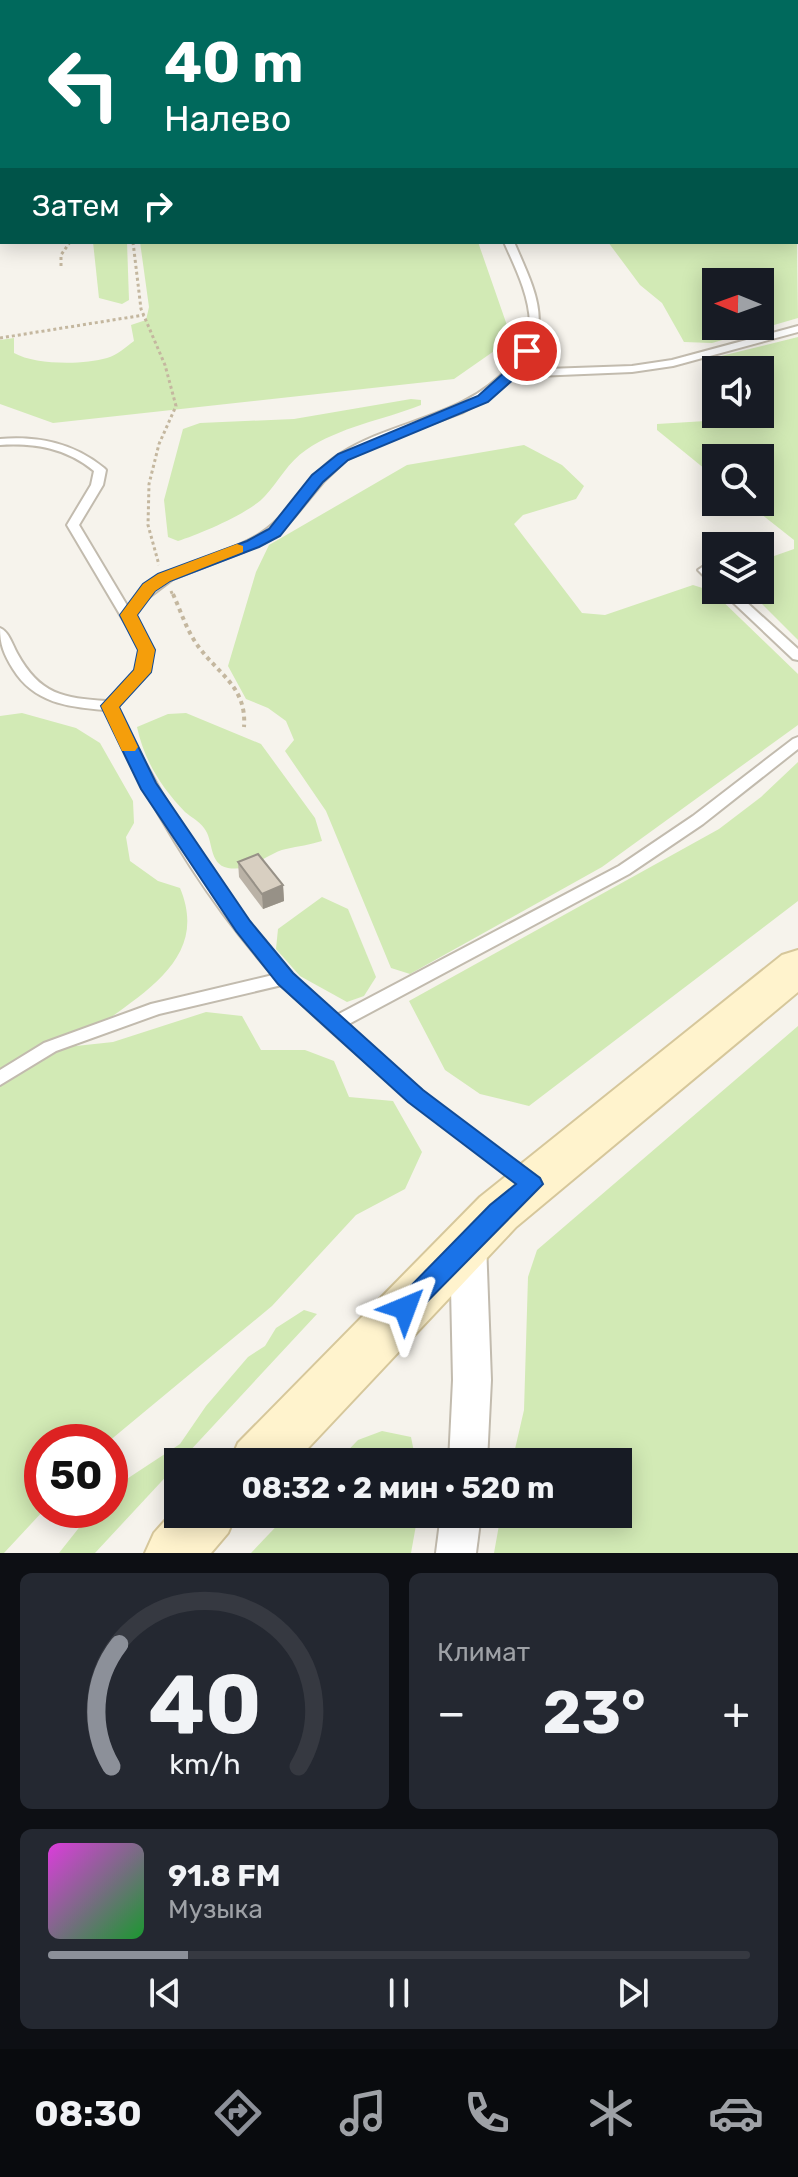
<!DOCTYPE html>
<html lang="ru">
<meta charset="utf-8">
<style>
body{margin:0;font-family:Rubik,sans-serif;background:#242831;color:#f1f3f6;height:100vh;display:flex;flex-direction:column;font-size:30px;white-space:nowrap}
*{box-sizing:border-box;margin:0}
p{font-size:26px;color:#9ea1a6}
.icon{flex:none;width:44px;height:44px;fill:none;stroke:currentColor;stroke-width:2;stroke-linecap:round;stroke-linejoin:round}
.map{position:relative;height:1553px;overflow:hidden}
.sheet{display:flex;flex-direction:column;gap:20px;padding:20px;background:#0d0f14;flex:1}
.sheet>*{flex:none}
.top-card{position:absolute;left:0px;top:0px;width:798px;height:244px;box-shadow:0 4px 20px #0003;background:#00695c;color:#fff;overflow:hidden}
.needle{width:52px;rotate:271deg}
.tools{position:absolute;left:702px;top:268px;display:grid;gap:16px}
.tools a{display:grid;place-items:center;width:72px;height:72px;border-radius:0px;background:#171b24;box-shadow:0 4px 20px #0003;font-size:40px}
.speed{position:absolute;left:24px;top:1424px;display:flex;gap:16px;font-size:40px;font-weight:700;text-align:center}
.speed>*{display:grid;place-content:center;width:104px;height:104px;border-radius:50%;background:#171b24;box-shadow:0 4px 20px #0003;line-height:1}
.speed .limit{border:12px solid #d22;background:#fff;color:#111}
.pin{position:absolute;display:grid;place-items:center;width:68px;height:68px;color:#fff;margin:-34px;border:4px solid #fff;border-radius:50%;box-shadow:0 2px 8px #0007}
.me{position:absolute;width:88px;margin:-44px;rotate:44deg;stroke-linejoin:round;filter:drop-shadow(0 0 6px #0008)}
.turn{display:flex;align-items:center;gap:28px;height:168px;padding:0 32px;font-size:36px}
.turn .icon{width:104px;height:104px;stroke-width:2.5}
.turn b{display:block;font-size:56px;line-height:68px}
.then{display:flex;align-items:center;height:76px;padding:0 32px;background:#0003;gap:16px;font-size:30px}
.big{font-size:60px;font-weight:700;line-height:1.1}
.sheet .card{flex:1;display:flex;flex-direction:column;justify-content:center;gap:12px;min-width:0;padding:0 28px;border-radius:12px;background:#242831}
.sheet .dial{align-items:center;gap:0}
.dial svg{height:208px;overflow:visible;fill:none;stroke:#363941;stroke-width:7;stroke-linecap:round;text-anchor:middle}
.dial text{fill:#f1f3f6;stroke:none}
.song{display:flex;align-items:center;gap:24px}
.cover{width:96px;height:96px;border-radius:12px;background:linear-gradient(135deg,hsl(300 70% 55%),hsl(130 70% 35%))}
.played{height:8px;border-radius:4px;background:linear-gradient(90deg,#8c9099 20%,#363941 20%)}
.keys{display:flex;justify-content:space-around;direction:ltr}
.heat{display:flex;justify-content:space-between;align-items:center;font-size:44px;direction:ltr}
.sheet .tiles{flex:1;display:grid;gap:20px;grid-template-columns:1fr 1fr}
.card:last-child{grid-column:span 2}
.trip{position:absolute;left:164px;top:1448px;width:468px;height:80px;border-radius:0px;background:#171b24;box-shadow:0 4px 20px #0003;font-weight:700;line-height:80px;text-align:center}
.menu{display:flex;height:128px;justify-content:space-around;align-items:center;background:#090b0e;color:#9ea1a6}
.menu .icon{width:56px;height:56px}
.menu .on{color:#8c9099}
.menu b{font-size:36px;color:#f1f3f6}
.map>svg:first-child{display:block}
</style>
<div class="map">
<svg width="798" height="1553" viewBox="0 0 798 1553">
<rect width="100%" height="100%" fill="#f6f3ec"/>
<g fill="#d2eab5" fill-rule="evenodd">
<polygon points="281,0 798,0 798,24 796,2"/>
<path d="M 796,175 L 798,318 L 712,343 L 684,342 L 662,303 L 640,285 L 608,242 L 796,242 ZM 716,282 L 760,282 L 760,326 L 716,326 Z"/>
<polygon points="93,242 127,242 129,300 122,304 99,298"/>
<path d="M 140,242 L 478,242 L 510,334 L 497,349 L 454,379 L 53,423 L 0,404 L 0,340 L 14,338 L 14,353 C 35,365 83,365 107,358 C 117,355 126,347 134,341 L 131,325 L 146,320 L 149,307 Z"/>
<polygon points="798,337 798,640 748,590 760,590 760,561 794,549 794,540 746,502 760,502 760,458 716,458 716,478 657,430 657,424 738,419 736,414 760,414 760,370 716,370 716,379 708,364 717,357"/>
<path d="M 411,399 L 421,400 L 421,405 C 383,420 339,427 306,450 C 288,462 279,481 265,496 C 250,513 200,534 178,541 L 168,537 L 164,500 L 183,429 L 200,423 L 294,419 Z"/>
<polygon points="524,445 562,465 584,486 576,499 523,515 514,524 582,613 605,615 693,585 712,591 798,674 798,725 602,867 410,974 391,968 326,811 285,751 294,740 286,721 268,708 246,699 228,666 256,572 269,545 407,465"/>
<path d="M 22,713 L 76,728 L 100,743 L 133,801 L 134,823 L 126,837 L 130,861 L 158,881 L 180,888 C 214,969 121,1001 76,1046 L 113,1042 L 206,1012 L 242,1016 L 261,1050 L 305,1050 L 334,1061 L 349,1097 L 393,1101 L 422,1152 L 405,1189 L 356,1215 L 272,1306 L 108,1442 L 42,1442 L 44,1510 L 4,1553 L 0,1553 L 0,716 Z"/>
<path d="M 186,713 L 261,744 L 315,818 L 322,841 C 309,845 299,846 286,849 C 267,853 252,872 228,868 C 208,864 214,840 204,828 C 199,821 191,817 185,812 C 161,787 144,760 137,727 L 168,714 Z"/>
<polygon points="798,762 798,901 529,1106 480,1094 445,1070 409,1001 719,829 761,797"/>
<polygon points="322,897 348,909 376,977 364,996 347,1002 300,976 276,949 278,929"/>
<polygon points="798,1026 798,1553 494,1553 501,1514 618,1514 618,1462 512,1462 524,1410 528,1277 537,1250"/>
<polygon points="304,1310 317,1314 95,1553 59,1553 93,1510 110,1510 110,1490 180,1444 206,1406 248,1357 265,1346 276,1328"/>
<polygon points="382,1431 411,1437 416,1462 337,1462 358,1440"/>
<polygon points="288,1514 418,1514 411,1553 251,1553"/>
</g>
<g fill="none" stroke-linecap="round" stroke-linejoin="round">
<defs>
<g id="service">
<path d="M 504,242 L 514,242 C 534,289 556,326 518,370 L 632,366 L 672,360 L 798,326 L 798,332 L 673,366 L 632,372 L 512,377 L 485,400 L 463,412 L 392,438 L 346,460 L 324,481 L 295,516 L 273,537 L 243,552 L 173,579 L 144,601 L 133,616 L 153,650 L 150,672 L 117,707 C 172,822 240,929 335,1016 L 619,866 L 693,816 L 793,739 L 798,737 L 798,749 L 703,824 L 629,874 L 345,1026 L 439,1105 L 532,1175 L 535,1180 L 532,1185 L 526,1187 L 520,1185 C 437,1122 356,1058 282,985 L 159,1014 L 56,1051 L 0,1085 L 0,1070 L 44,1043 L 151,1004 L 273,975 C 203,897 149,805 105,710 C 68,707 34,703 13,669 C 4,654 0,645 0,628 C 9,632 12,644 17,653 C 40,695 63,698 107,701 L 137,671 L 141,650 L 67,525 L 91,485 L 94,471 C 66,448 35,443 0,445 L 0,439 C 39,436 73,443 104,468 L 106,470 L 103,485 L 79,525 L 128,607 C 158,564 210,562 253,538 C 290,519 305,476 340,454 C 397,418 463,419 510,366 C 521,354 530,339 530,323 C 529,294 515,267 504,242 Z"/>
<polygon points="704,566 716,574 716,585 712,584 698,570"/>
<polygon points="720,590 733,590 798,649 798,660 793,659"/>
</g>
<g id="minor">
<polygon points="468,1227 481,1231 486,1242 491,1380 487,1462 449,1462 453,1380 450,1242 455,1231"/>
<polygon points="441,1514 481,1514 476,1553 436,1553"/>
</g>
<g id="secondary">
<polygon points="798,950 798,992 516,1227 295,1462 230,1462 238,1443 480,1197 782,955"/>
<polygon points="178,1506 178,1514 236,1514 228,1533 211,1553 145,1553 154,1533"/>
</g>
</defs>
<use href="#service" stroke="#c2bbae" stroke-width="4"/>
<use href="#minor" stroke="#c2bbae" stroke-width="4"/>
<use href="#secondary" stroke="#d6c79b" stroke-width="4"/>
<g stroke="#c4b79f" stroke-width="3" stroke-dasharray="3 3" stroke-linecap="butt">
<polyline points="74,2 89,0"/>
<polyline points="133,242 141,309 165,365 176,406 159,444 149,484 148,525 159,565"/>
<polyline points="61,266 61,255 70,242"/>
<polyline points="0,338 144,315"/>
<polyline points="171,591 173,596"/>
</g>
<path stroke="#c4b79f" stroke-width="4" stroke-dasharray="4 4" stroke-linecap="butt" d="M 173,594 C 181,612 187,631 198,646 C 219,675 247,687 244,727"/>
<use href="#service" fill="#fff" fill-rule="evenodd"/>
<use href="#minor" fill="#fff" fill-rule="evenodd"/>
<use href="#secondary" fill="#fff3cd" fill-rule="evenodd"/>
</g>
<polygon fill="#bab2a6" points="238,862 283,885 284,901 263,909 239,877"/>
<polygon fill="#979187" points="283,885 284,901 263,909 262,894"/>
<polygon fill="#d8cfc1" stroke="#979187" stroke-width="2" points="258,854 283,885 262,894 238,862"/>
<polygon fill="#1a73e8" stroke="#114b97" stroke-width="2" points="527,347 534,351 516,377 488,402 348,460 323,482 280,536 259,547 170,581 155,591 137,615 155,650 151,672 119,707 156,783 250,921 293,973 423,1090 540,1178 543,1184 414,1315 405,1318 397,1315 393,1308 397,1300 490,1205 516,1184 408,1102 278,984 236,931 141,789 101,706 134,670 138,650 120,615 143,584 158,574 247,541 269,529 312,475 338,454 478,396 506,371 522,348"/>
<polygon fill="#f59e0b" points="237,544 243,546 243,552 170,581 155,591 137,615 155,650 151,672 119,707 138,747 135,751 122,751 101,706 134,670 138,650 120,615 143,584 158,574"/>
</svg>
<div class="tools">
<a><svg class="needle" viewBox="-14 -14 28 28"><path d="M0-13l5 13h-10z" fill="#e53935"/><path d="M0 13l5-13h-10z" fill="#9ea1a6"/></svg></a>
<a><svg class="icon" aria-label="sound" viewBox="0 0 24 24"><path d="M4 9h4l5-4v14l-5-4H4zM17 9q2 3 0 6"/></svg></a>
<a><svg class="icon" aria-label="search" viewBox="0 0 24 24"><circle cx="10" cy="10" r="6"/><path d="M15 15l6 6"/></svg></a>
<a><svg class="icon" aria-label="layers" viewBox="0 0 24 24"><path d="M12 4l9 5-9 5-9-5zM3 14l9 5 9-5"/></svg></a>
</div>
<div class="speed"><div class="limit">50</div></div>
<div class="pin" style="left:527px;top:351px;background:#d93025"><svg class="icon" aria-label="arrive" viewBox="0 0 24 24"><path d="M6 21V4h12l-3 4 3 4H6"/></svg></div>
<svg class="me" style="left:405px;top:1308px" viewBox="-20 -20 40 40"><path d="M0-17L14 15 0 8-14 15z" fill="#1a73e8" stroke="#fff" stroke-width="4"/></svg>
<div class="trip">08:32 · 2 мин · 520 m</div>
<div class="top-card">
<div class="turn"><svg class="icon" aria-label="left" viewBox="0 0 24 24"><path d="M17 20v-9H6M10 6l-5 5 5 5"/></svg><div><b>40 m</b>Налево</div></div>
<div class="then">Затем<svg class="icon" aria-label="right" viewBox="0 0 24 24"><path d="M7 20v-9h11M14 6l5 5-5 5"/></svg></div>
</div>
</div>
<section class="sheet">
<div class="tiles">
<div class="card dial"><svg viewBox="0 0 100 80">
<path d="M14 69A42 42 0 1 1 86 69"/>
<path d="M14 69A42 42 0 0 1 17 22" stroke="#8c9099"/>
<text x="50" y="56" font-size="32" font-weight="700">40</text>
<text x="50" y="72" font-size="11">km/h</text>
</svg></div>
<div class="card"><p>Климат</p>
<div class="heat"><a>−</a><b class="big">23°</b><a>+</a></div>
</div>
<div class="card">
<div class="song"><i class="cover"></i><div><b>91.8 FM</b><p>Музыка</p></div></div>
<div class="played"></div>
<div class="keys"><svg class="icon" aria-label="previous" viewBox="0 0 24 24"><path d="M18 5L8 12l10 7zM5 5v14"/></svg><svg class="icon" aria-label="pause" viewBox="0 0 24 24"><path d="M8 5v14M16 5v14"/></svg><svg class="icon" aria-label="next" viewBox="0 0 24 24"><path d="M6 5l10 7-10 7zM19 5v14"/></svg></div>
</div>
</div>
</section>
<nav class="menu">
<b>08:30</b>
<svg class="icon on" aria-label="directions" viewBox="0 0 24 24"><path d="M12 3l9 9-9 9-9-9zM9 14v-3h6M13 9l2 2-2 2"/></svg>
<svg class="icon" aria-label="music" viewBox="0 0 24 24"><path d="M9 18V5l10-2v13"/><circle cx="6" cy="18" r="3"/><circle cx="16" cy="16" r="3"/></svg>
<svg class="icon" aria-label="phone" viewBox="0 0 24 24"><path d="M5 4h4l2 5-3 2q2 4 5 5l2-3 5 2v4C11 20 4 13 5 4z"/></svg>
<svg class="icon" aria-label="climate" viewBox="0 0 24 24"><path d="M12 3v18M4 7l16 10M4 17L20 7"/></svg>
<svg class="icon" aria-label="car" viewBox="0 0 24 24"><path d="M5 17H2v-5l4-1 3-4h7l3 4 3 1v5h-3M9 17h6M6 11h13"/><circle cx="7" cy="17" r="2"/><circle cx="17" cy="17" r="2"/></svg>
</nav>
